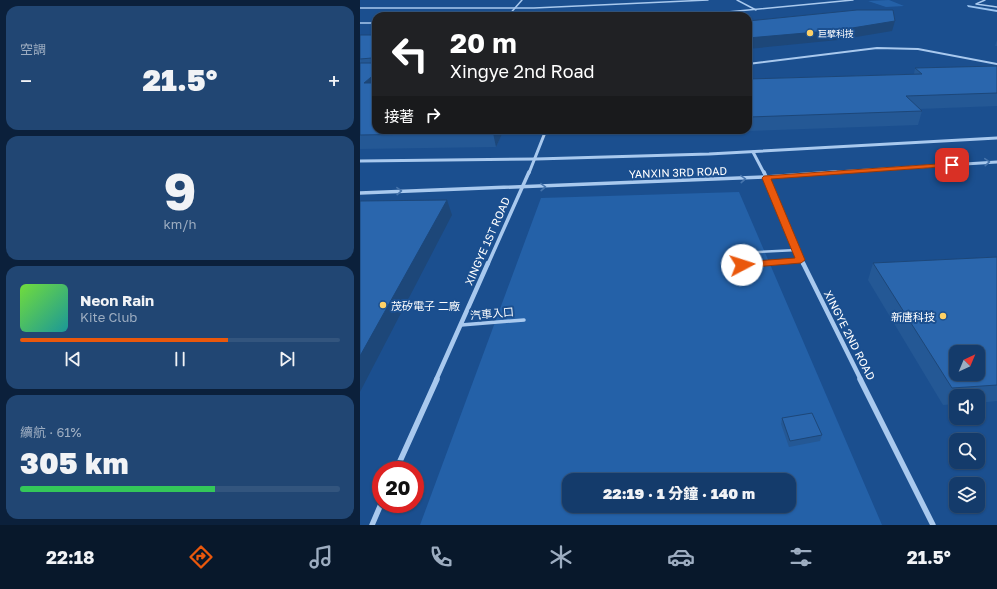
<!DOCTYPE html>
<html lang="zh-TW">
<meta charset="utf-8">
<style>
body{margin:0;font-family:"Golos Text","Noto Sans TC",sans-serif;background:#214673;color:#f1f3f6;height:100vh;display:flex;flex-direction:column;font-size:15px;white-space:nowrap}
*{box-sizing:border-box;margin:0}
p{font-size:13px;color:#9dadc1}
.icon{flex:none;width:22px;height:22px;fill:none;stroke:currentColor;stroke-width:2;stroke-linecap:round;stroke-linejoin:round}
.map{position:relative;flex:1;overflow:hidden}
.panel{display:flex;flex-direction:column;gap:6px;padding:6px;background:#0b203b;width:360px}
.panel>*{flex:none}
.banner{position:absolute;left:12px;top:12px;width:380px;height:122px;border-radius:12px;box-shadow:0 1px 3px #0004,0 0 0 1px #33557e;background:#202124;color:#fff;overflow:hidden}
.needle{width:26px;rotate:44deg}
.fabs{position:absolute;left:589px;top:345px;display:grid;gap:8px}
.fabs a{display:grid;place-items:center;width:36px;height:36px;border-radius:8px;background:#143b6b;box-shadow:0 1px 3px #0004,0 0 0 1px #33557e;font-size:20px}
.speed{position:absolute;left:12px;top:461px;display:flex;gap:8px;font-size:20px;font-weight:700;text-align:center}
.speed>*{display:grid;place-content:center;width:52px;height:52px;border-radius:50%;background:#143b6b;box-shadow:0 1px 3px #0004,0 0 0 1px #33557e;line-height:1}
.speed .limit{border:6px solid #d22;background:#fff;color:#111}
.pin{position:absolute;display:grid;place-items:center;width:34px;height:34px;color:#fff;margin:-17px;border-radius:8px;box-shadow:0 2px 6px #0006}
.me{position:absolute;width:44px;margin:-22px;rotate:85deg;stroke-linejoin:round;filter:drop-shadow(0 0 3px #0008)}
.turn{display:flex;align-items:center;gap:14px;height:84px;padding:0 12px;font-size:18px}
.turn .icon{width:52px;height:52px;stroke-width:2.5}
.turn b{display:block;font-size:28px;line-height:34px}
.then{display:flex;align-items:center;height:38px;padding:0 12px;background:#0003;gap:8px;font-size:15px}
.big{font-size:30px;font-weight:800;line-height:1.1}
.panel .card{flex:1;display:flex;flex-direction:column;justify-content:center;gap:6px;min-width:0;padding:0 14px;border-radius:12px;background:#214673}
.panel .dial{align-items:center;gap:0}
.dial b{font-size:52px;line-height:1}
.song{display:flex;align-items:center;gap:12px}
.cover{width:48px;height:48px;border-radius:6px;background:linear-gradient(135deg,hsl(100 70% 55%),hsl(180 70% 35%))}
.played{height:4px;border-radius:2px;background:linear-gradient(90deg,#ea580c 65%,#33557e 65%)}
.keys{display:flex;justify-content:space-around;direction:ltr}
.heat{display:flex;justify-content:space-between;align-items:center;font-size:22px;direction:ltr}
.charge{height:6px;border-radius:3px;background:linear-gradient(90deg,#34c759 61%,#33557e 0)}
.trip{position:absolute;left:202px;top:473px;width:234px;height:40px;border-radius:12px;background:#143b6b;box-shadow:0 1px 3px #0004,0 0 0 1px #33557e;font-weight:800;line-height:40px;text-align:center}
.menu{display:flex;height:64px;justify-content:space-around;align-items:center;background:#08182b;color:#9dadc1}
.menu .icon{width:28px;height:28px}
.menu .selected{color:#ea580c}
.menu b{font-size:18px;color:#f1f3f6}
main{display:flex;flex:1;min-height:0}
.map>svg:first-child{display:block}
</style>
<main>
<section class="panel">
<div class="card"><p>空調</p>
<div class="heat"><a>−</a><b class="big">21.5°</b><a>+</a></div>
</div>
<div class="card dial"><b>9</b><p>km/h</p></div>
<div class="card">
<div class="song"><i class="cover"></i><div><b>Neon Rain</b><p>Kite Club</p></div></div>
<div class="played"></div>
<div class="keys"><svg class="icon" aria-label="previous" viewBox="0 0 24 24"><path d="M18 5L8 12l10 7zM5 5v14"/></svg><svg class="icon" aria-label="pause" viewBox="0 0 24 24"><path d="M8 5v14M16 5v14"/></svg><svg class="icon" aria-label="next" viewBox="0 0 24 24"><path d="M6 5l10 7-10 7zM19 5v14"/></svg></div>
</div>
<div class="card"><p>續航 · 61%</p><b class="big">305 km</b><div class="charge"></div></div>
</section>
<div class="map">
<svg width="637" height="525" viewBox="0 0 637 525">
<rect width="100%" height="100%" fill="#1b4f8f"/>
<g fill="#2461a8" fill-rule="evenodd">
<polygon points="529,0 544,6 526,7 508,1"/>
<path d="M 379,192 L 522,525 L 60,525 L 181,198 ZM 209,480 L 429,480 L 429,506 L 209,506 Z"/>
</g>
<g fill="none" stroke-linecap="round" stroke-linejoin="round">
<polygon fill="#9cc4f0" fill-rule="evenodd" points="607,5 637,10 637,12 608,7"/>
<g stroke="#a9c9ee" stroke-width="1.5">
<polyline points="377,0 396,10"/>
<polyline points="625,0 616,4 637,7"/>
<polyline points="0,8 174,8 348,0"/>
<polyline points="148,16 162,0"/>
<polyline points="325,16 493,0"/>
<polyline points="0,23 16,23"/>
</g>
<g stroke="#a9c9ee" stroke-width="2.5">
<polyline points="379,253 437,250"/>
<polyline points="390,264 441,260"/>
</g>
<g stroke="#a9c9ee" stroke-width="3.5">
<polyline points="382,265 402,263"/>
<polyline points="101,325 164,320"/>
</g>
<polyline stroke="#a9c9ee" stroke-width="2" points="388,64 517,48 558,49 637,64"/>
<g stroke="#a9c9ee" stroke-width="3">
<polyline points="393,152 404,173"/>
<polyline points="0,161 176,159 349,154 637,138"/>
<polyline points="169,173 186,130"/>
<polyline points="461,173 637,162"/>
</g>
<g stroke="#a9c9ee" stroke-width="3.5">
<polyline points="404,172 443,264"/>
<polyline points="0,193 406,177 476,172"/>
<polyline points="128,264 169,172"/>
</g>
<g stroke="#a9c9ee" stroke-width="4.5">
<polyline points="443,263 501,380"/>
<polyline points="76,380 128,263"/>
</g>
<g stroke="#a9c9ee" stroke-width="5.5">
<polyline points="500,379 573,525"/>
<polyline points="36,470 77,379"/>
<polyline points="12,525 21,504"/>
</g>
</g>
<g fill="#245895">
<polygon points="0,35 16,35 16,130 144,130 136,147 0,149"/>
<polygon points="637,40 637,46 635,46"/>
<polygon points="637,66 637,106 559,109 562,111 558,125 388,131 388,79 554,74 555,68"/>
<polygon points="637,257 637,401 618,403 618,396 596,396 596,404 583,405 508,280 513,263"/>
<polygon points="422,418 462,435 460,441 429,447 421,424"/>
</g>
<g fill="#1d4779">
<polygon points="535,21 532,31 478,40 388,49 388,38"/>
<polygon points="16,73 16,89 4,83"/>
<polygon points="134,130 144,130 136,147 133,133"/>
<polygon points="87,200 92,215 0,392 0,356"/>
</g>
<g fill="#2a66ad" stroke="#1d4779" fill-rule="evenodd">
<polygon points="497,10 533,10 535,21 480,30 388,38 388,21"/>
<polygon points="0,35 16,35 16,73 4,83 16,83 16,130 134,130 133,133 0,135 0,63 12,63 14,61 12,58 0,59"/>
<polygon points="637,66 637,93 546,96 562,111 389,117 388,115 388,79 562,74 555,68"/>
<polygon points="87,200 0,356 0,201"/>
<path d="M 637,257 L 637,385 L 592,388 L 513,263 ZM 596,352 L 618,352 L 618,374 L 596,374 Z"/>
<polygon points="452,413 462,435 430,441 422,418"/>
</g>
<defs><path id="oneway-chevron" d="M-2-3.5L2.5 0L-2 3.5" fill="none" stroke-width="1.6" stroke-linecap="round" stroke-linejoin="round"/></defs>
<g stroke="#4674ac">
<use href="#oneway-chevron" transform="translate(627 162) rotate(-4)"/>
<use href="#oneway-chevron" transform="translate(383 179) rotate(-3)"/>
<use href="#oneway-chevron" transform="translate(183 187) rotate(-2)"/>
<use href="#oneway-chevron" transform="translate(39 191) rotate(-2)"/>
</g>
<polygon fill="#ea580c" stroke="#983908" points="592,163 594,163 594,166 411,179 445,260 441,263 382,268 378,265 382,262 435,258 402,178 404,176"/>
<g fill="#ffd166" stroke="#1b4f8f" stroke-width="1.5">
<circle cx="450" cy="33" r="4"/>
<circle cx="23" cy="305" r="4"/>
<circle cx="583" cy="316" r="4"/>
</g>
<g text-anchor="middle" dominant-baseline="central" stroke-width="4" stroke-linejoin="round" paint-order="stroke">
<g font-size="9" fill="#fff" stroke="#1b4f8f" text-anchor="start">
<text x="458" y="33">巨擘科技</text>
</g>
<g font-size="11" fill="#fff" stroke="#1b4f8f">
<text transform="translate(318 172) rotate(-2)">YANXIN 3RD ROAD</text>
<text transform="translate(127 241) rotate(-66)">XINGYE 1ST ROAD</text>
<text transform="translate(132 313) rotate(-5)">汽車入口</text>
<text transform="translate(490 335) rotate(63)">XINGYE 2ND ROAD</text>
</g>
<g font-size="11" fill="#fff" stroke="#1b4f8f" text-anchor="start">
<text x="31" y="305">茂矽電子 二廠</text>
<text x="575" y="316" text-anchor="end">新唐科技</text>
</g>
</g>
</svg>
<div class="fabs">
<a><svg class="needle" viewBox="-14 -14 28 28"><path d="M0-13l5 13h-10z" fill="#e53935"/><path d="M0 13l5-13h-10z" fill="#9dadc1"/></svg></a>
<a><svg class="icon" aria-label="sound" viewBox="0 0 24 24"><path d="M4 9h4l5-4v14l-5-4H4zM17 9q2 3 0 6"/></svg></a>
<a><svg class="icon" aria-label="search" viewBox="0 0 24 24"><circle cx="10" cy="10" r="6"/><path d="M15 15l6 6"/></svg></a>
<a><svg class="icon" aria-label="layers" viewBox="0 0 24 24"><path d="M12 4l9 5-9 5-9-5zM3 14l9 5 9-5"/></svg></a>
</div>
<div class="speed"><div class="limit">20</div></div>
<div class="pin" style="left:592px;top:165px;background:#d93025"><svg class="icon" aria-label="arrive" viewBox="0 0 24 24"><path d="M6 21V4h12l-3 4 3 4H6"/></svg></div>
<svg class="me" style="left:382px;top:265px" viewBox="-20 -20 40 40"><circle r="19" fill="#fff"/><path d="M0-13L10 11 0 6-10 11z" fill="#ea580c"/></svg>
<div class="trip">22:19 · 1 分鐘 · 140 m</div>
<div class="banner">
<div class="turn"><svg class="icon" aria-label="left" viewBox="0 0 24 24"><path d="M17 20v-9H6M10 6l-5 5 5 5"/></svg><div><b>20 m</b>Xingye 2nd Road</div></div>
<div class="then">接著<svg class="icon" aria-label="right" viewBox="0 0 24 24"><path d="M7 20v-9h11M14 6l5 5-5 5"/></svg></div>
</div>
</div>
</main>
<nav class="menu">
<b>22:18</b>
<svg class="icon selected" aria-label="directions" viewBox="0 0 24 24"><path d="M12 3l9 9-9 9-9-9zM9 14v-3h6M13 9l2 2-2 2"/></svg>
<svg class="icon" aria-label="music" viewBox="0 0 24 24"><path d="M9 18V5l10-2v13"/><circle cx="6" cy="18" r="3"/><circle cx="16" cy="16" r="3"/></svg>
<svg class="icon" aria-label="phone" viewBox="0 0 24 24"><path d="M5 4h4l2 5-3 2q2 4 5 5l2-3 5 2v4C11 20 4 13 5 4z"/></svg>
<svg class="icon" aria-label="climate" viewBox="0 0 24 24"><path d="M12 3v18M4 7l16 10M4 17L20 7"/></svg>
<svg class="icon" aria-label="car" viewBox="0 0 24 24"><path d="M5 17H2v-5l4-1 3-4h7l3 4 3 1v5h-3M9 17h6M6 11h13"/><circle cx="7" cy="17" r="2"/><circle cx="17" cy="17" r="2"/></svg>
<svg class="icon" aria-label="filters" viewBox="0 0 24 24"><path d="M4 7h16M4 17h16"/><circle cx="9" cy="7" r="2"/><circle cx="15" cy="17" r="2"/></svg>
<b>21.5°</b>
</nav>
